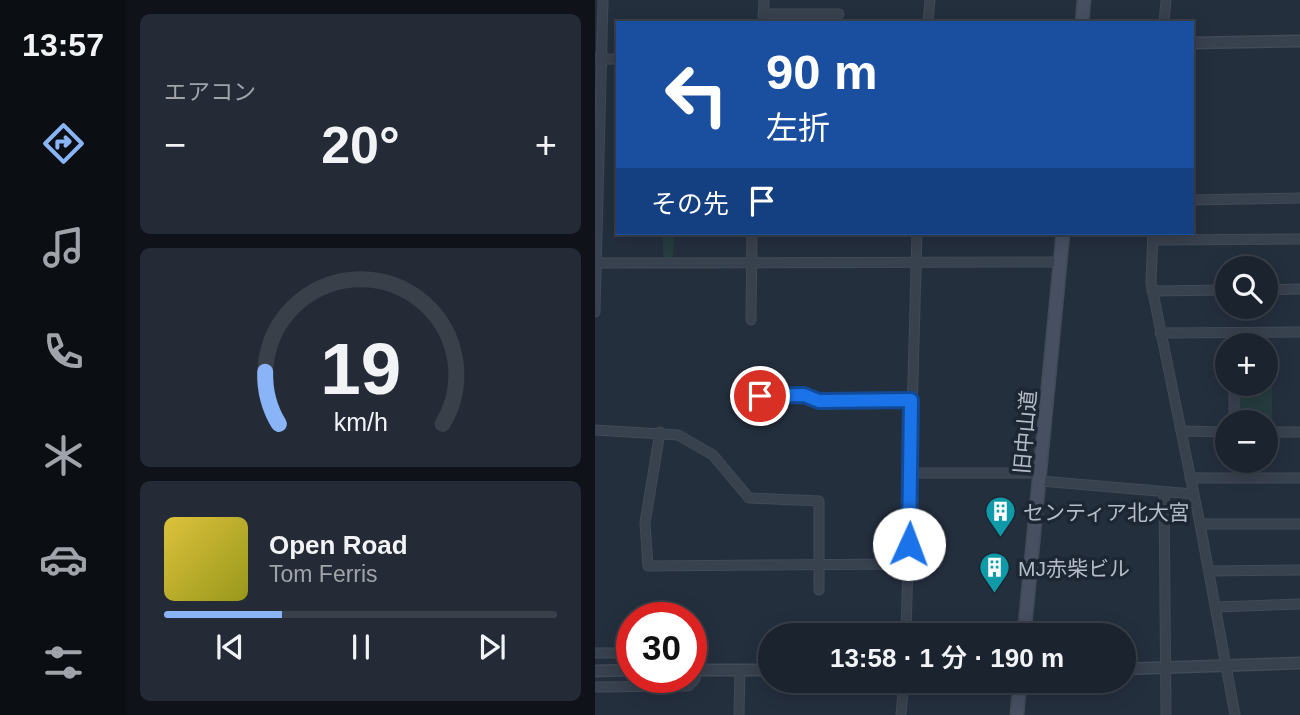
<!DOCTYPE html>
<html lang="ja">
<meta charset="utf-8">
<style>
body{margin:0;font-family:Arial,"Noto Sans JP",sans-serif;background:#242b36;color:#f1f3f6;height:100vh;display:flex;flex-direction:column;font-size:26px;white-space:nowrap}
*{box-sizing:border-box;margin:0}
p{font-size:23px;color:#a0a4aa}
.icon{flex:none;width:38px;height:38px;fill:none;stroke:currentColor;stroke-width:2;stroke-linecap:round;stroke-linejoin:round}
.map{position:relative;flex:1;overflow:hidden}
.panel{display:flex;flex-direction:column;gap:14px;padding:14px;background:#0f1319;width:469px}
.panel>*{flex:none}
.banner{position:absolute;left:21px;top:21px;width:578px;height:214px;border-radius:0px;box-shadow:0 4px 18px #0003,0 0 0 2px #39404a;background:#1a4fa0;color:#fff;overflow:hidden}
.controls{position:absolute;left:620px;top:256px;display:grid;gap:14px}
.controls a{display:grid;place-items:center;width:63px;height:63px;border-radius:50%;background:#1b232e;box-shadow:0 4px 18px #0003,0 0 0 2px #39404a;font-size:35px}
.speed{position:absolute;left:21px;top:602px;display:flex;gap:14px;font-size:35px;font-weight:700;text-align:center}
.speed>*{display:grid;place-content:center;width:91px;height:91px;border-radius:50%;background:#1b232e;box-shadow:0 4px 18px #0003,0 0 0 2px #39404a;line-height:1}
.speed .limit{border:10px solid #d22;background:#fff;color:#111}
.pin{position:absolute;display:grid;place-items:center;width:60px;height:60px;color:#fff;margin:-30px;border:4px solid #fff;border-radius:50%;box-shadow:0 2px 7px #0007}
.me{position:absolute;width:77px;margin:-38px;rotate:2deg;stroke-linejoin:round;filter:drop-shadow(0 0 5px #0008)}
.turn{display:flex;align-items:center;gap:24px;height:147px;padding:0 35px;font-size:32px}
.turn .icon{width:91px;height:91px;stroke-width:2.5}
.turn b{display:block;font-size:49px;line-height:60px}
.then{display:flex;align-items:center;height:66px;padding:0 35px;background:#0003;gap:14px;font-size:26px}
.big{font-size:52px;font-weight:600;line-height:1.1}
.panel .widget{flex:1;display:flex;flex-direction:column;justify-content:center;gap:10px;min-width:0;padding:0 24px;border-radius:10px;background:#242b36}
.panel .dial{align-items:center;gap:0}
.dial svg{height:182px;overflow:visible;fill:none;stroke:#39404a;stroke-width:7;stroke-linecap:round;text-anchor:middle}
.dial text{fill:#f1f3f6;stroke:none}
.song{display:flex;align-items:center;gap:21px}
.cover{width:84px;height:84px;border-radius:10px;background:linear-gradient(135deg,hsl(50 70% 55%),hsl(60 70% 35%))}
.played{height:7px;border-radius:4px;background:linear-gradient(90deg,#8ab4f8 30%,#39404a 30%)}
.keys{display:flex;justify-content:space-around;direction:ltr}
.heat{display:flex;justify-content:space-between;align-items:center;font-size:38px;direction:ltr}
.trip{position:absolute;left:163px;top:623px;width:378px;height:70px;border-radius:35px;background:#1b232e;box-shadow:0 4px 18px #0003,0 0 0 2px #39404a;font-weight:600;line-height:70px;text-align:center}
main{display:flex;flex:1;min-height:0}
.tabs{display:flex;flex-direction:column;width:126px;justify-content:space-around;align-items:center;background:#0b0e12;color:#a0a4aa}
.tabs .icon{width:49px;height:49px}
.tabs .active{color:#8ab4f8}
.tabs b{font-size:32px;color:#f1f3f6}
.map>svg:first-child{display:block}
</style>
<main>
<nav class="tabs">
<b>13:57</b>
<svg class="icon active" aria-label="directions" viewBox="0 0 24 24"><path d="M12 3l9 9-9 9-9-9zM9 14v-3h6M13 9l2 2-2 2"/></svg>
<svg class="icon" aria-label="music" viewBox="0 0 24 24"><path d="M9 18V5l10-2v13"/><circle cx="6" cy="18" r="3"/><circle cx="16" cy="16" r="3"/></svg>
<svg class="icon" aria-label="phone" viewBox="0 0 24 24"><path d="M5 4h4l2 5-3 2q2 4 5 5l2-3 5 2v4C11 20 4 13 5 4z"/></svg>
<svg class="icon" aria-label="climate" viewBox="0 0 24 24"><path d="M12 3v18M4 7l16 10M4 17L20 7"/></svg>
<svg class="icon" aria-label="car" viewBox="0 0 24 24"><path d="M5 17H2v-5l4-1 3-4h7l3 4 3 1v5h-3M9 17h6M6 11h13"/><circle cx="7" cy="17" r="2"/><circle cx="17" cy="17" r="2"/></svg>
<svg class="icon" aria-label="filters" viewBox="0 0 24 24"><path d="M4 7h16M4 17h16"/><circle cx="9" cy="7" r="2"/><circle cx="15" cy="17" r="2"/></svg>
</nav>
<section class="panel">
<div class="widget"><p>エアコン</p>
<div class="heat"><a>−</a><b class="big">20°</b><a>+</a></div>
</div>
<div class="widget dial"><svg viewBox="0 0 100 80">
<path d="M14 69A42 42 0 1 1 86 69"/>
<path d="M14 69A42 42 0 0 1 8 46" stroke="#8ab4f8"/>
<text x="50" y="56" font-size="32" font-weight="700">19</text>
<text x="50" y="72" font-size="11">km/h</text>
</svg></div>
<div class="widget">
<div class="song"><i class="cover"></i><div><b>Open Road</b><p>Tom Ferris</p></div></div>
<div class="played"></div>
<div class="keys"><svg class="icon" aria-label="previous" viewBox="0 0 24 24"><path d="M18 5L8 12l10 7zM5 5v14"/></svg><svg class="icon" aria-label="pause" viewBox="0 0 24 24"><path d="M8 5v14M16 5v14"/></svg><svg class="icon" aria-label="next" viewBox="0 0 24 24"><path d="M6 5l10 7-10 7zM19 5v14"/></svg></div>
</div>
</section>
<div class="map">
<svg width="705" height="715" viewBox="0 0 705 715">
<rect width="100%" height="100%" fill="#242f3e"/>
<g fill="#263c3f">
<polygon points="68,233 79,233 78,258 68,258"/>
<polygon points="677,370 677,428 670,428 670,422 641,422 640,383 670,383 670,371"/>
</g>
<g fill="none" stroke-linecap="round" stroke-linejoin="round">
<defs>
<g id="minor">
<polyline points="168,14 244,14"/>
<polyline points="168,23 169,0"/>
<polyline points="333,23 335,0"/>
<polyline points="569,23 571,0"/>
<polyline points="2,59 23,59"/>
<polyline points="597,200 705,198"/>
<polyline points="558,233 556,283 605,524 705,524"/>
<polyline points="558,240 705,239"/>
<polyline points="0,263 465,262"/>
<polyline points="670,290 705,289"/>
<polyline points="557,291 632,290"/>
<polyline points="0,312 8,0"/>
<polyline points="156,320 157,233"/>
<polyline points="565,333 705,332"/>
<polyline points="639,383 639,422"/>
<polyline points="165,396 209,395 224,401 316,400"/>
<polyline points="0,430 83,435 118,455 154,498 224,501 224,590"/>
<polyline points="586,431 632,432"/>
<polyline points="65,432 50,523 53,566 313,564"/>
<polyline points="670,432 705,432"/>
<polyline points="315,473 446,473"/>
<polyline points="595,478 705,478"/>
<polyline points="446,481 598,494"/>
<polyline points="569,492 571,715"/>
<polyline points="605,524 640,715"/>
<polyline points="614,571 705,570"/>
<polyline points="621,607 705,604"/>
<polyline points="311,635 322,233"/>
<polyline points="0,653 37,653"/>
<polyline points="0,687 93,686 100,679 101,658 96,653"/>
<polyline points="144,715 145,670"/>
<polyline points="306,715 309,681"/>
</g>
<g id="tertiary">
<polyline points="597,43 705,41"/>
<polyline points="528,669 705,663"/>
<polyline points="96,670 175,670"/>
<polyline points="0,671 37,670"/>
</g>
<g id="secondary">
<polyline points="487,23 489,0"/>
<polyline points="429,635 468,233"/>
<polyline points="422,715 425,681"/>
</g>
</defs>
<use href="#minor" stroke="#414a57" stroke-width="11"/>
<use href="#tertiary" stroke="#414a57" stroke-width="13"/>
<use href="#secondary" stroke="#414a57" stroke-width="15"/>
<use href="#minor" stroke="#38414e" stroke-width="9"/>
<use href="#tertiary" stroke="#38414e" stroke-width="10"/>
<use href="#secondary" stroke="#465061" stroke-width="12"/>
</g>
<g fill="none" stroke-linecap="round" stroke-linejoin="round">
<defs>
<polyline id="route" points="165,396 209,395 224,401 316,400 314,544"/>
</defs>
<use href="#route" stroke="#114b97" stroke-width="18"/>
<use href="#route" stroke="#1a73e8" stroke-width="12"/>
</g>
<defs>
<symbol id="building-pin" viewBox="-11 -11 22 30"><path d="M0 17L-7.5 6A9.5 9.5 0 1 1 7.5 6Z" fill="#0f9aa8" stroke="#1d2633"/><path d="M-4-6H4V6H1V3H-1V6H-4ZM-2.5-4.3h1.7v1.8h-1.7ZM.8-4.3h1.7v1.8H.8ZM-2.5-1h1.7V.8h-1.7ZM.8-1h1.7V.8H.8Z" fill="#fff"/></symbol>
</defs>
<g fill-rule="evenodd">
<use href="#building-pin" x="388" y="494" width="35" height="47"/>
<use href="#building-pin" x="382" y="550" width="35" height="47"/>
</g>
<g text-anchor="middle" dominant-baseline="central" stroke-width="7" stroke-linejoin="round" paint-order="stroke">
<g font-size="21" fill="#b4bcc9" stroke="#1d2633">
<text transform="translate(430 432) rotate(-85)">旧中山道</text>
</g>
<g font-size="21" fill="#b4bcc9" stroke="#1d2633" text-anchor="start">
<text x="428" y="512">センティア北大宮</text>
<text x="423" y="568">MJ赤柴ビル</text>
</g>
</g>
</svg>
<div class="controls">
<a><svg class="icon" aria-label="search" viewBox="0 0 24 24"><circle cx="10" cy="10" r="6"/><path d="M15 15l6 6"/></svg></a>
<a>+</a>
<a>−</a>
</div>
<div class="speed"><div class="limit">30</div></div>
<div class="pin" style="left:165px;top:396px;background:#d93025"><svg class="icon" aria-label="arrive" viewBox="0 0 24 24"><path d="M6 21V4h12l-3 4 3 4H6"/></svg></div>
<svg class="me" style="left:314px;top:544px" viewBox="-20 -20 40 40"><circle r="19" fill="#fff"/><path d="M0-13L10 11 0 6-10 11z" fill="#1a73e8"/></svg>
<div class="trip">13:58 · 1 分 · 190 m</div>
<div class="banner">
<div class="turn"><svg class="icon" aria-label="left" viewBox="0 0 24 24"><path d="M17 20v-9H6M10 6l-5 5 5 5"/></svg><div><b>90 m</b>左折</div></div>
<div class="then">その先<svg class="icon" aria-label="arrive" viewBox="0 0 24 24"><path d="M6 21V4h12l-3 4 3 4H6"/></svg></div>
</div>
</div>
</main>
